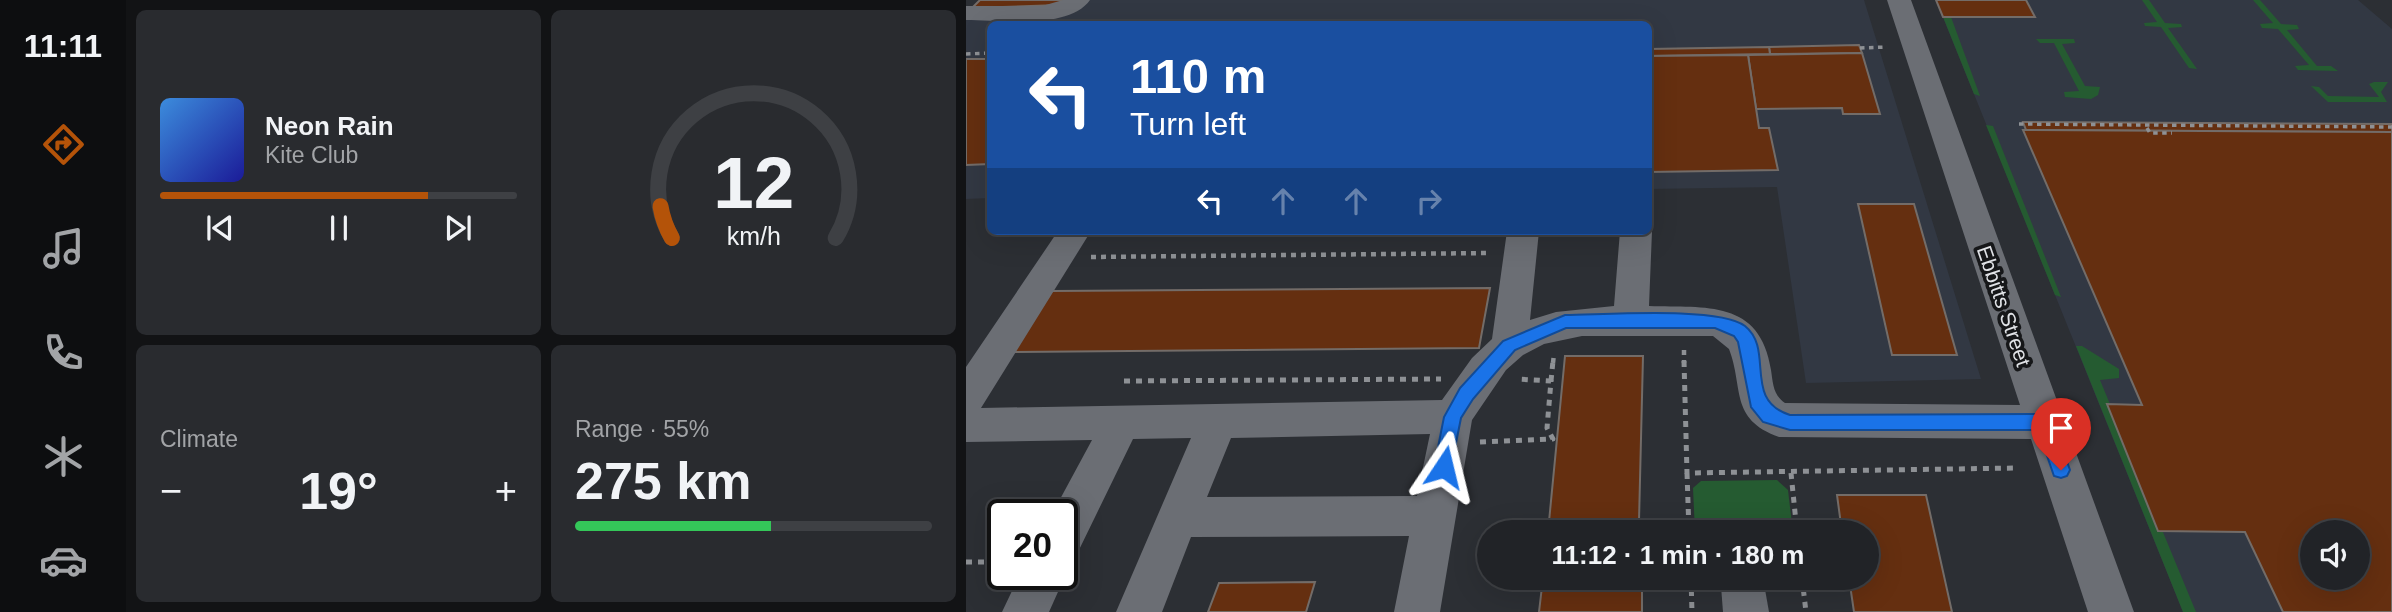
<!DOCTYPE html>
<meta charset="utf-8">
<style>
body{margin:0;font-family:Helvetica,sans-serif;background:#292b2f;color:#f1f3f6;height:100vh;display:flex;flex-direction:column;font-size:26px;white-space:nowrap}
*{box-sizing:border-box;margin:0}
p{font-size:23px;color:#a2a4a7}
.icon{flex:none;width:38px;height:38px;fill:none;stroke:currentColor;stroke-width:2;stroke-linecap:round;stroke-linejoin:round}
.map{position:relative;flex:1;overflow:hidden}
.sheet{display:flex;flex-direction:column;gap:10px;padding:10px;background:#121315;width:840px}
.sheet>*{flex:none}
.hud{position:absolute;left:21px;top:21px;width:665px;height:214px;border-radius:10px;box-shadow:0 7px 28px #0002,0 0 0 2px #3e4044;background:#1a4fa0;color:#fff;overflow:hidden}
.fabs{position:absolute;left:1334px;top:520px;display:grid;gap:14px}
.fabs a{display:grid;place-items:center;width:70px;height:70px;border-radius:50%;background:#212327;box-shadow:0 7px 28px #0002,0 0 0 2px #3e4044;font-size:35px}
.speed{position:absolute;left:21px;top:499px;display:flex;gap:14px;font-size:35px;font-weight:700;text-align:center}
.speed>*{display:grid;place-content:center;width:91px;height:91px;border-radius:50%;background:#212327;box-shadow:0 7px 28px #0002,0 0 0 2px #3e4044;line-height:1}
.speed .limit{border:4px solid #111;border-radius:10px;background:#fff;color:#111}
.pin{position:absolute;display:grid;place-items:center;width:60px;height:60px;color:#fff;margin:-72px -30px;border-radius:50% 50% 50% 0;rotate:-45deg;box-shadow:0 0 7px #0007}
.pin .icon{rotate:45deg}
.me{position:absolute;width:77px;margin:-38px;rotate:10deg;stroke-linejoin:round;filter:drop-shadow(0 0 5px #0008)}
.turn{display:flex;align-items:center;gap:24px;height:147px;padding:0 28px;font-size:32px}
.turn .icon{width:91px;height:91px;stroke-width:2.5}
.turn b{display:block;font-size:49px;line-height:60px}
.lanes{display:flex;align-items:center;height:66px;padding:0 28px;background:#0003;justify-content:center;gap:35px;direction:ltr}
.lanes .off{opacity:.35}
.big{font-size:52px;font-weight:800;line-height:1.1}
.sheet .tile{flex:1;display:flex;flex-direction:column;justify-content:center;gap:10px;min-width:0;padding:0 24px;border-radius:10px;background:#292b2f}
.sheet .dial{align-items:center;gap:0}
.dial svg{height:182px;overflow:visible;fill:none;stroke:#3e4044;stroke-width:7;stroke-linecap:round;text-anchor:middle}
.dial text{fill:#f1f3f6;stroke:none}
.song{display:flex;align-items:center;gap:21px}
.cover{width:84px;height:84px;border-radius:10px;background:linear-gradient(135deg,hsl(210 70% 55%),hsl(240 70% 35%))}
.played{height:7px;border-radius:4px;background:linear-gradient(90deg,#b45309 75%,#3e4044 75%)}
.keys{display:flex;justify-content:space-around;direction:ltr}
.heat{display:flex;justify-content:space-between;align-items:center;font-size:38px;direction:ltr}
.charge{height:10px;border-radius:5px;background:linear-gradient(90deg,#34c759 55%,#3e4044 0)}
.sheet .tiles{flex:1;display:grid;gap:10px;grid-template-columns:repeat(2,1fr)}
.trip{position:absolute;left:511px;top:520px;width:402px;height:70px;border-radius:35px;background:#212327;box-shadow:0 7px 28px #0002,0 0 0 2px #3e4044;font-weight:800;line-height:70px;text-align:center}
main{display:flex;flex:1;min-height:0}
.tab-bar{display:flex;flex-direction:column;width:126px;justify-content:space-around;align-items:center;background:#0d0e10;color:#a2a4a7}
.tab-bar .icon{width:49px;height:49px}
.tab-bar .current{color:#b45309}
.tab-bar b{font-size:32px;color:#f1f3f6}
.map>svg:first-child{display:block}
</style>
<main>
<nav class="tab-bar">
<b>11:11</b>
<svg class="icon current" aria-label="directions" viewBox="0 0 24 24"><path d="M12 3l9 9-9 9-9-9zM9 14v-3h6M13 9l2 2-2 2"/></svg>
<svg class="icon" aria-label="music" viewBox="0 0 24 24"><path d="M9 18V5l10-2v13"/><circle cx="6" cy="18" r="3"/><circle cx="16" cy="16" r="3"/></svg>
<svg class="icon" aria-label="phone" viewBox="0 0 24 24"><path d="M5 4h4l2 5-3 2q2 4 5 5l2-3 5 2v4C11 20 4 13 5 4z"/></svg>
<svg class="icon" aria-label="climate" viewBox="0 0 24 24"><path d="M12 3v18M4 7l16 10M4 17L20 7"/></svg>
<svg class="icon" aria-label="car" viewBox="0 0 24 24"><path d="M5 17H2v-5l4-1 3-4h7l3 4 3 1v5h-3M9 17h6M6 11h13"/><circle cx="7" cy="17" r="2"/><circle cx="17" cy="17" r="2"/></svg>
</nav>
<section class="sheet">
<div class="tiles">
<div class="tile">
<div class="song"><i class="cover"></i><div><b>Neon Rain</b><p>Kite Club</p></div></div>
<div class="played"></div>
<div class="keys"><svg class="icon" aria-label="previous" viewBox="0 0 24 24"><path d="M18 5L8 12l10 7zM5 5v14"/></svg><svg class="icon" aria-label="pause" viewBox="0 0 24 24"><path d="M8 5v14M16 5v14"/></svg><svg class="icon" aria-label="next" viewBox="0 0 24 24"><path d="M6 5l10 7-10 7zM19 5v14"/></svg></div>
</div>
<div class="tile dial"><svg viewBox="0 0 100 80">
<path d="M14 69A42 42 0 1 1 86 69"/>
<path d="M14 69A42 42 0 0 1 9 55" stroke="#b45309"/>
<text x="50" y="56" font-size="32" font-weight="700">12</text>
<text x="50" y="72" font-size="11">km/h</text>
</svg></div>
<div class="tile"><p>Climate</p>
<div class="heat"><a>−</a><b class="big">19°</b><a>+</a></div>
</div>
<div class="tile"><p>Range · 55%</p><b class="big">275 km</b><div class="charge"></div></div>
</div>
</section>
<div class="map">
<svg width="1426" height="612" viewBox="0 0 1426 612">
<rect width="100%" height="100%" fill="#2c2f34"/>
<g fill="#323843" fill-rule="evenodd">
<polygon points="121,0 898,0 1015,379 840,383 811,187 683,189 682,24 24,24 24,198 0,199 0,18"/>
<path d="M 970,0 L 1392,0 L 1426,29 L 1426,612 L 1217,612 ZM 1346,532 L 1391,532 L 1391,578 L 1346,578 Z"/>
</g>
<g fill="#255b31">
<polygon points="1176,0 1183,0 1199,23 1215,24 1216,27 1202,28 1231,69 1223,68 1195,27 1179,26 1178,23 1191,22"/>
<polygon points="1287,0 1294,0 1315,24 1331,25 1333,29 1321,30 1351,66 1365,66 1372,71 1332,70 1329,66 1343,65 1312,29 1296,28 1294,24 1307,23"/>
<polygon points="977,17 985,17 1014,96 1008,94"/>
<polygon points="1070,39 1108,39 1109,43 1096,44 1119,86 1134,87 1132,95 1125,99 1099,97 1098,92 1113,91 1088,43 1074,43"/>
<polygon points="1408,82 1422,82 1415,92 1421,102 1362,102 1345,86 1353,87 1362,96 1413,97 1403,84"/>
<polygon points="1020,125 1027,126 1095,297 1089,295"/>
<polygon points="1110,346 1116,346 1153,369 1153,378 1134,380 1230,612 1217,612"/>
<polygon points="811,480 822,490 827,532 729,532 727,488 735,481"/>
</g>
<g fill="#652f10" stroke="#736c68" stroke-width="2" fill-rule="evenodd">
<polygon points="14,0 99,0 94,5 6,8"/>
<polygon points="970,0 1060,0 1069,17 977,17"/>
<polygon points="893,45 896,53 804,54 803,47"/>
<polygon points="803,47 804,54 682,56 682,49"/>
<polygon points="896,53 914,114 877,114 876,108 790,109 782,55"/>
<polygon points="782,55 793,128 803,128 812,170 682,172 682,56"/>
<polygon points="0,59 24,59 24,164 0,165"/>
<polygon points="1057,122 1426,124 1426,132 1060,130"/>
<path d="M 1057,130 L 1426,132 L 1426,612 L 1317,612 L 1279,532 L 1192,531 L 1141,404 L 1176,405 ZM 1346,532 L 1391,532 L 1391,578 L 1346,578 Z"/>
<polygon points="892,204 948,204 991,355 926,355"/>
<polygon points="524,288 513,348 47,352 86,291"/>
<polygon points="599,356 677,356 673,521 678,521 677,532 582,532"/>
<polygon points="871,495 960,495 986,612 888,612 883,578 901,578 901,532 876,532"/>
<polygon points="577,578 676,578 676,612 573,612"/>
<polygon points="349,582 340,612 242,612 253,583"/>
</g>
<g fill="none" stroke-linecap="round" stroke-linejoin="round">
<g stroke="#8e9195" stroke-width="3.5" stroke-dasharray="4.5 4.5" stroke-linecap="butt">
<polyline points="894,48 921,47"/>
<polyline points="0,54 24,53"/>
<polyline points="1053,124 1426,127"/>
<polyline points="1181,128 1184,133 1206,133"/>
</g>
<g stroke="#8e9195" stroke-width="4.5" stroke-dasharray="5 5" stroke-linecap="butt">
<polyline points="125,257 523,253"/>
<polyline points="718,350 718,363"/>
<polyline points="587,363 588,354"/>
</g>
<g stroke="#8e9195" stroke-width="5" stroke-dasharray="6 6" stroke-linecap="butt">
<polyline points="718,361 721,473 1052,468"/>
<polyline points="158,381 475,379"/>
<polyline points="585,381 587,361"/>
<polyline points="514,442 587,439 581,428 585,381 551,379"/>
<polyline points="721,473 723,532"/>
<polyline points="825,473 831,532"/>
<polyline points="0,562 37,562"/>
<polyline points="725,578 726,612"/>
<polyline points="836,578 840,612"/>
</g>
<g fill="#6b6e74" fill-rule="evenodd">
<path d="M 97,0 L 124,0 C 103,30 33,20 0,20 L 0,6 L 76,6 Z"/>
<path d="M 921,0 L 945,0 L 1168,612 L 1122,612 L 1065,439 L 813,437 C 763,419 778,388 763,349 L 747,336 L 616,336 L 578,344 L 557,355 L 540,370 L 506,420 L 474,612 L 428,612 L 443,536 L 225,537 L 196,612 L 150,612 L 225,438 L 167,439 L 111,554 L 96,560 L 96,514 L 86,514 L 126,440 L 0,442 L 0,367 L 92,231 L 125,231 L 15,408 L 476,400 L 506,358 L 526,339 L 541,231 L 573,231 L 564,320 L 590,312 L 648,306 L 654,231 L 682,231 L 682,225 L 686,231 L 683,306 C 740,308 794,299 805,370 C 807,383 807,395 819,403 L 1054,405 ZM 464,434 L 451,496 L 241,497 L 265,438 Z"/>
<polygon points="96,564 100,574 83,612 36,612 54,574 96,574"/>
<polygon points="759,578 797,578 803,612 757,612 755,586"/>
</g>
</g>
<path fill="#1a73e8" stroke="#114b97" stroke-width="2" d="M 599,315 C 636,315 753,306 779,326 C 809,350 776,400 824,415 L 1078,414 L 1087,422 L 1104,470 L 1101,476 L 1095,478 L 1088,476 L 1072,430 L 824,430 L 797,422 L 785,407 L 772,342 L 768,336 L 749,328 L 600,328 L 549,350 L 507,399 L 495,418 L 484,473 L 478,476 L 471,473 L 468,467 L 478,417 L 494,388 L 537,341 Z"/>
<g text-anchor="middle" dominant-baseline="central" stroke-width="7" stroke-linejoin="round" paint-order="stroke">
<g font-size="21" fill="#e1e3e7" stroke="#161719">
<text transform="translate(1038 306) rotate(71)">Ebbitts Street</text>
</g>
</g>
</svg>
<div class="fabs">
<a><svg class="icon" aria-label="sound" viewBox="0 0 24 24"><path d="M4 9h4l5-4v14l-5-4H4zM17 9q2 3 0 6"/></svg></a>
</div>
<div class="speed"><div class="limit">20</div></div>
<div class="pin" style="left:1095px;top:470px;background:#d93025"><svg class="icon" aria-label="arrive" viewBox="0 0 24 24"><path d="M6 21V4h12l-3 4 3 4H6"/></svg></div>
<svg class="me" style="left:478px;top:467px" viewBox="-20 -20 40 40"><path d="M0-17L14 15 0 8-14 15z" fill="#1a73e8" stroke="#fff" stroke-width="4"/></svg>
<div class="trip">11:12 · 1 min · 180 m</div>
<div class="hud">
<div class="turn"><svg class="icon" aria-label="left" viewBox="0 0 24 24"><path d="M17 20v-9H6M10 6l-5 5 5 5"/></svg><div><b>110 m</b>Turn left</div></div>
<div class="lanes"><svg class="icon" aria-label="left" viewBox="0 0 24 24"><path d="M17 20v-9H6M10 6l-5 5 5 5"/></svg><svg class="icon off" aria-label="ahead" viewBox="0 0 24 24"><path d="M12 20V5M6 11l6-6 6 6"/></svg><svg class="icon off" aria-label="ahead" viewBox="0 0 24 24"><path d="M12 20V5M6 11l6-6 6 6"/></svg><svg class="icon off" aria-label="right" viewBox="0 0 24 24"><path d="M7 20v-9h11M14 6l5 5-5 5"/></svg></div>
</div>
</div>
</main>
